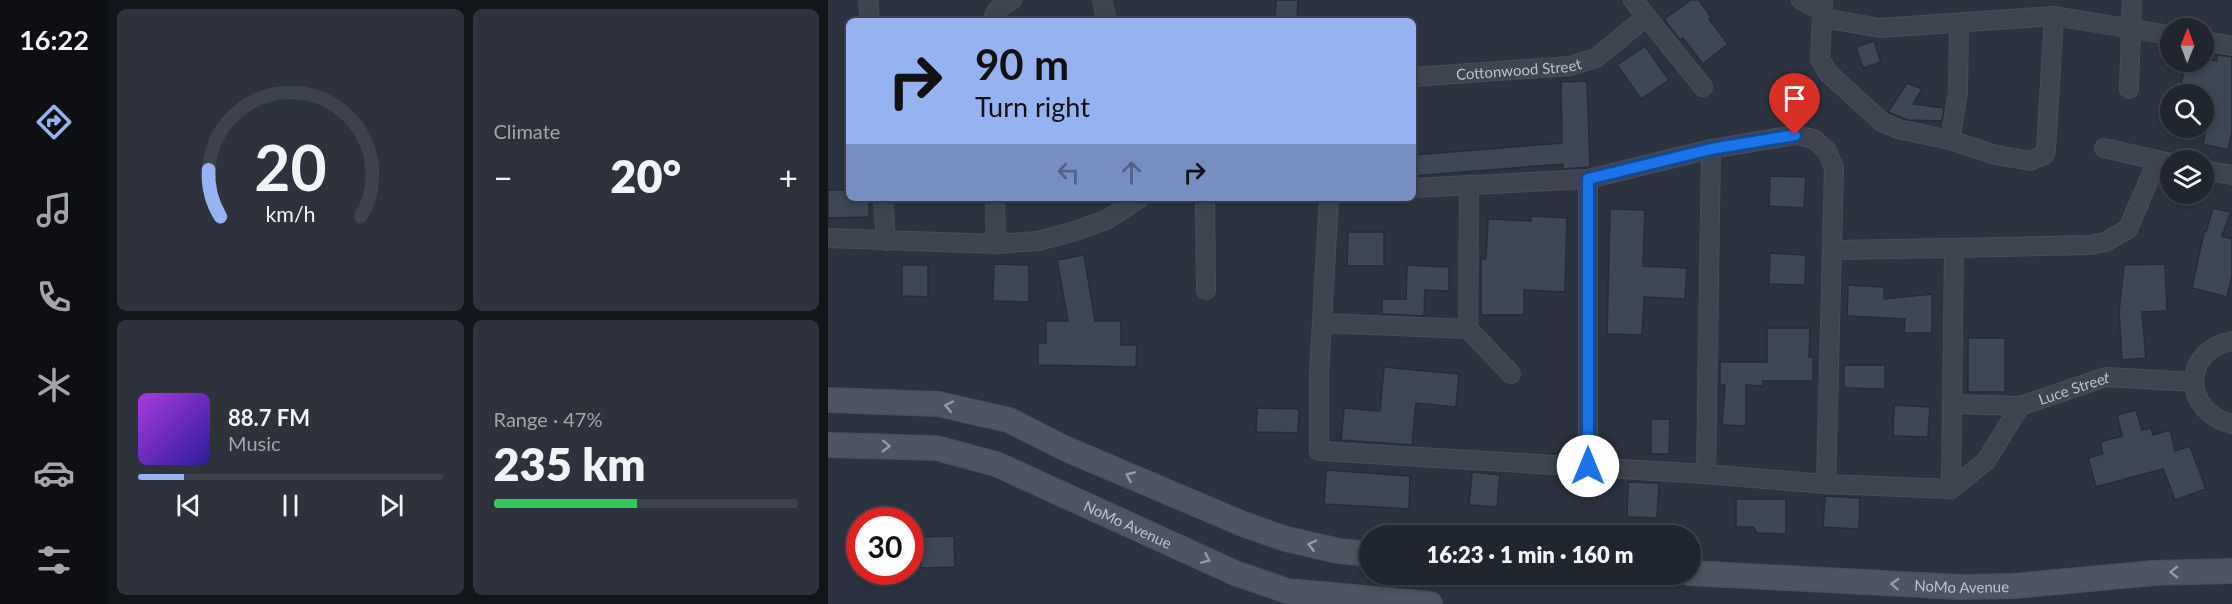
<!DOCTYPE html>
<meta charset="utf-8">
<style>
body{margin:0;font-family:Lato,sans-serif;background:#2d323c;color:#f1f3f6;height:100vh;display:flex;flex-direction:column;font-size:22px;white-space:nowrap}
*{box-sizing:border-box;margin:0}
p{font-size:20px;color:#a2a5ab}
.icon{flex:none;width:33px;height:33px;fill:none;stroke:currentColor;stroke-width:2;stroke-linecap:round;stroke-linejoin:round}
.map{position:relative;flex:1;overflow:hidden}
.details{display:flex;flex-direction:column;gap:9px;padding:9px;background:#12151a;width:720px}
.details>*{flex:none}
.guide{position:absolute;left:18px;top:18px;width:570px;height:183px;border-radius:9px;box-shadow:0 3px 9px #0003,0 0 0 2px #3d434c;background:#95b2f1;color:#111;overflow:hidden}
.needle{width:39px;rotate:1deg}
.controls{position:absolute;left:1332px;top:18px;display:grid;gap:12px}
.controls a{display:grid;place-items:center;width:54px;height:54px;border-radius:50%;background:#202630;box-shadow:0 3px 9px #0003,0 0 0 2px #3d434c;font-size:30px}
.speed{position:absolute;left:18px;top:507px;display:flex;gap:12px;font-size:30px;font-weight:700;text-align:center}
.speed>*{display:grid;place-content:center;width:78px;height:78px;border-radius:50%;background:#202630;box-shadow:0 3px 9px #0003,0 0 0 2px #3d434c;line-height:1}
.speed .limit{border:9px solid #d22;background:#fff;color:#111}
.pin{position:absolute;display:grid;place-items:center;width:51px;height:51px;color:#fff;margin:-62px -26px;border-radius:50% 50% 50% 0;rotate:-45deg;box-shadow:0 0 6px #0007}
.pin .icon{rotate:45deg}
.me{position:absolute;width:66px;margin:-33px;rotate:0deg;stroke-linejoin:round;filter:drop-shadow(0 0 4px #0008)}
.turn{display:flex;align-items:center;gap:21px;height:126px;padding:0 30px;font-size:27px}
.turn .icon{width:78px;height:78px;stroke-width:2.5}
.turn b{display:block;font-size:42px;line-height:51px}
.lanes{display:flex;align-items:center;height:57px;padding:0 30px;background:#0003;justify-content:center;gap:30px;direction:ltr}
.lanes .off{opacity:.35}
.big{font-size:45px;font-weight:800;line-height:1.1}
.details .card{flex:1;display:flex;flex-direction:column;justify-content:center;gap:9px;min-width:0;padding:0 21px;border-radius:9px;background:#2d323c}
.details .dial{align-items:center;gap:0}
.dial svg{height:156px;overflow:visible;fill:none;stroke:#3d434c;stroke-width:7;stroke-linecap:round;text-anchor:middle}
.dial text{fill:#f1f3f6;stroke:none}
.song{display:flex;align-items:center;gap:18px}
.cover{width:72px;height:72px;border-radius:9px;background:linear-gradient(135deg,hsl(280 70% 55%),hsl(250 70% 35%))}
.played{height:6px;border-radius:3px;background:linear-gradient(90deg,#95b2f1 15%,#3d434c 15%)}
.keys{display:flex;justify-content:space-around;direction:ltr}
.heat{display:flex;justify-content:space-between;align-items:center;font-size:33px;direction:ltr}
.charge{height:9px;border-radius:4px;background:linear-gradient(90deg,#34c759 47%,#3d434c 0)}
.details .tiles{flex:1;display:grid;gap:9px;grid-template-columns:repeat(2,1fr)}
.trip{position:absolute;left:531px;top:525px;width:342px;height:60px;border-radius:30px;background:#202630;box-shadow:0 3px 9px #0003,0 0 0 2px #3d434c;font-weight:800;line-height:60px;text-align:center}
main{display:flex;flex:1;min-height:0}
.tabs{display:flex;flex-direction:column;width:108px;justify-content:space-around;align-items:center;background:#0d0f13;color:#a2a5ab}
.tabs .icon{width:42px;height:42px}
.tabs .active{color:#95b2f1}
.tabs b{font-size:27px;color:#f1f3f6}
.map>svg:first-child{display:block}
</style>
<main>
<nav class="tabs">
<b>16:22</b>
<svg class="icon active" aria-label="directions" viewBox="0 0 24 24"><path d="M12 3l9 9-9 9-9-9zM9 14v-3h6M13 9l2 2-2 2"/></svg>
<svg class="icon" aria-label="music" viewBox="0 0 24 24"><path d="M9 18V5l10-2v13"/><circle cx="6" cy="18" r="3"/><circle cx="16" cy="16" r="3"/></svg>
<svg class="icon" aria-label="phone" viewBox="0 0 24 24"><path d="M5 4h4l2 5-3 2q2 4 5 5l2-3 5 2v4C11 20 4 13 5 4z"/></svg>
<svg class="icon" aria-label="climate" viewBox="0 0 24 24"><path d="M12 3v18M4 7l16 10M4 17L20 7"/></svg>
<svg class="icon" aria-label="car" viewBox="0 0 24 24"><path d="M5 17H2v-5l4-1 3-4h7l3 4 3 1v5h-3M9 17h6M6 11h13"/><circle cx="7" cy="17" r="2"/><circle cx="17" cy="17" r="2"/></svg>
<svg class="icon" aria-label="filters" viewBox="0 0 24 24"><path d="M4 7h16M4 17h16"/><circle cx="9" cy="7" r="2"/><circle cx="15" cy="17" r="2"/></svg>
</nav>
<section class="details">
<div class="tiles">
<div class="card dial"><svg viewBox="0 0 100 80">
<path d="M14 69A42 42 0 1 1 86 69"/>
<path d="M14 69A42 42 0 0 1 8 45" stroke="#95b2f1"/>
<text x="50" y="56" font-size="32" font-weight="700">20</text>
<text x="50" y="72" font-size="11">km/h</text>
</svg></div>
<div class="card"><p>Climate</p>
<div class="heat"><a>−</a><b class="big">20°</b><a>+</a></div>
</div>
<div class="card">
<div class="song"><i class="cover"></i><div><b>88.7 FM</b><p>Music</p></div></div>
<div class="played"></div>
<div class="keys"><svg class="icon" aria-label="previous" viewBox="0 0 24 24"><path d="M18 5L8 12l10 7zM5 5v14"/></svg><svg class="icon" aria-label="pause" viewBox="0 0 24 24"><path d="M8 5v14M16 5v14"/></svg><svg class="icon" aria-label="next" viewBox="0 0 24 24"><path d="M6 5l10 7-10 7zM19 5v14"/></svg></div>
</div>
<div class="card"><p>Range · 47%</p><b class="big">235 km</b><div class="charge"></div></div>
</div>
</section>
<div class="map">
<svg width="1404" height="604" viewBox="0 0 1404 604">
<rect width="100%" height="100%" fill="#2b3340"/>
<g fill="#3d4755" stroke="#252c37" stroke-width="1.5">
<polygon points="448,0 470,0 469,21 447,20"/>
<polygon points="863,0 871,0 883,17 881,19 900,44 875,64 855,38 852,40 836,19"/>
<polygon points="1046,41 1053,62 1035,68 1028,47"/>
<polygon points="817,46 841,80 813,99 789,65"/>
<polygon points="1389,55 1404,57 1404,132 1400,150 1375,144 1385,99 1376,97 1376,94 1352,94 1357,62 1376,62 1376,59 1389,61"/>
<polygon points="759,81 762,167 735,169 735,164 585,176 585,155 734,143 733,82"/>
<polygon points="1079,83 1094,89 1085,104 1116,108 1114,121 1080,120 1060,112"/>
<polygon points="942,176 978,177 976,208 941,206"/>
<polygon points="0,190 21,190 21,198 41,198 41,217 0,218"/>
<polygon points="1385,208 1403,212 1394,236 1404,239 1404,276 1399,297 1364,288 1376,232 1378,232"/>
<polygon points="782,209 817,210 815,266 859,268 857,299 816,297 814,335 779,334"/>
<polygon points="703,216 739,218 737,292 696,290 696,315 653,315 653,259 658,259 660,219 703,221"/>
<polygon points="520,232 556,232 556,266 519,266"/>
<polygon points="942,253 978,255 977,285 941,284"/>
<polygon points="256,255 267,321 293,321 293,345 309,345 308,367 210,365 210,343 218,343 218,321 240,321 229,260"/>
<polygon points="166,264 201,265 201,302 165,301"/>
<polygon points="1337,264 1339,311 1314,312 1318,358 1294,360 1291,312 1296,265"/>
<polygon points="74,265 100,265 100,297 74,296"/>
<polygon points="579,265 621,267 621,291 597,290 596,316 554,314 554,299 578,299"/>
<polygon points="1020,285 1056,287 1056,299 1104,294 1104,333 1076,333 1077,319 1019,316"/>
<polygon points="939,328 982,328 981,357 985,357 985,381 935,381 935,386 918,385 918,426 894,425 897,385 892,385 892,362 939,362"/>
<rect x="1140" y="338" width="37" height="54"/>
<polygon points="1016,365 1057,365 1057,389 1016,388"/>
<polygon points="556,367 631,374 628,407 588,403 584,445 513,440 516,408 552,411"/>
<polygon points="1066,405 1102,407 1100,437 1065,436"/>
<polygon points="429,408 471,409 470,433 428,432"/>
<polygon points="1308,410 1314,430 1323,428 1325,435 1342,430 1347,451 1362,446 1378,489 1347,500 1335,469 1268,487 1260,458 1275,454 1272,442 1294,436 1289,415"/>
<polygon points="823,419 842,419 841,454 823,454"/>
<polygon points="498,470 582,476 581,509 496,504"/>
<polygon points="644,472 672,475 669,507 641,505"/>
<polygon points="800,482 831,483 829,518 799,517"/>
<polygon points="997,496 1032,498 1031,529 995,527"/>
<polygon points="908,499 958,499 958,534 929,533 925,527 908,527"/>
<polygon points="126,536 127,567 93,568 92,537"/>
</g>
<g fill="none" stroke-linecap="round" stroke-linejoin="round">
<defs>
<g id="street">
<polyline points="40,0 42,21"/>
<polyline points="274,0 279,21"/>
<polyline points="805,0 875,87"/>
<polyline points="973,0 995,12"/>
<polyline points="995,0 992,59 1000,73 1054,122 1070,129 1122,140 1168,155 1202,161 1216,155 1218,150 1226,16"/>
<polyline points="995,18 1052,28 1226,16 1342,35"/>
<polyline points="164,21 169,10 184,0"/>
<polyline points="1376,41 1404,46"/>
<path id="s1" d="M 585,77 L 742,66 L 768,58 L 818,17"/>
<polyline points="1301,89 1304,0"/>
<polyline points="1122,140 1130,92 1131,23"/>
<polyline points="1276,148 1342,163"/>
<polyline points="1376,170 1404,175"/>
<polyline points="641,185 640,329 683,374"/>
<polyline points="585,188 760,179 883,149 967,135 986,139 999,151 1006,168 998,484"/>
<polyline points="55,198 58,241"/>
<polyline points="167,198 168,244"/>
<polyline points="377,198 378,290"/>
<polyline points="501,198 491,374 491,451 878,474 998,484 1123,489 1158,461 1192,406"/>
<polyline points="0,238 168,244 210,241 247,231 278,220 312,198"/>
<polyline points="1004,250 1126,248"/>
<polyline points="494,323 640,329"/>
<path d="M 1404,341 C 1354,350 1353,411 1404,424"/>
<path id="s2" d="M 1126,404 L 1192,406 L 1278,377 L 1366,382"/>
<polyline points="760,466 760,179"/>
<polyline points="878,474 883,149"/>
<polyline points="1123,489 1126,248 1263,245 1277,242 1300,229 1329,161"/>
</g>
<g id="secondary">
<polyline points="0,400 110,404 181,420 236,448 415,524 458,539 511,551 542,554"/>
<path id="s3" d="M 0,445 L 108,448 L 168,464 L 407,573 L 459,591 L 602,604"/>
<path id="s4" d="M 862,573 L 1131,587 L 1186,586 L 1326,573 L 1404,571"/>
</g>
</defs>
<use href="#street" stroke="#484e59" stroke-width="20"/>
<use href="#secondary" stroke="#484e59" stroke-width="26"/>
<use href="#street" stroke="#3e4550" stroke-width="18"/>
<use href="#secondary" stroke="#4d5462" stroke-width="24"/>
</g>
<defs><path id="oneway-chevron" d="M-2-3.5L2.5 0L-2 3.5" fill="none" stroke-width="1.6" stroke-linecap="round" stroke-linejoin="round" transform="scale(1.5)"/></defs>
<g stroke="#949ba6">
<use href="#oneway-chevron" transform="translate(121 406) rotate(-168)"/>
<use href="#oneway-chevron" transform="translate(58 446) rotate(1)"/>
<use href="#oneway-chevron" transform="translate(302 476) rotate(-157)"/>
<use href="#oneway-chevron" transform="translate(484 545) rotate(-167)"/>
<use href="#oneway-chevron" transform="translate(378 559) rotate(24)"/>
<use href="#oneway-chevron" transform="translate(1346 572) rotate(179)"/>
<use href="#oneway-chevron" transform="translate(1067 584) rotate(-177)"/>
</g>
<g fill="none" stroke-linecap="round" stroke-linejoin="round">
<defs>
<polyline id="route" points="760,466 760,179 883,149 967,135"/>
</defs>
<use href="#route" stroke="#114b97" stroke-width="15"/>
<use href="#route" stroke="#1a73e8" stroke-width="10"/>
</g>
<g text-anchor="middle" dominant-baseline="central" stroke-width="6" stroke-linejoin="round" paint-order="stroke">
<g font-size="15" fill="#bbc1ca" stroke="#232a35">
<text stroke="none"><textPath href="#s1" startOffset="106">Cottonwood Street</textPath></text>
<text stroke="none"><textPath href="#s2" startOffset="123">Luce Street</textPath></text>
<text stroke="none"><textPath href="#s3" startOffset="315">NoMo Avenue</textPath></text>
<text stroke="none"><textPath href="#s4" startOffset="272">NoMo Avenue</textPath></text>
</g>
</g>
</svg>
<div class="controls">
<a><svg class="needle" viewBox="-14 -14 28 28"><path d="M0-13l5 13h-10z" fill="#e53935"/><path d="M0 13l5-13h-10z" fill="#a2a5ab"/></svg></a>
<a><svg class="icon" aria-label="search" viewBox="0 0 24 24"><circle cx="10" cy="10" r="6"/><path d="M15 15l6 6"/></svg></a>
<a><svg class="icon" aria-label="layers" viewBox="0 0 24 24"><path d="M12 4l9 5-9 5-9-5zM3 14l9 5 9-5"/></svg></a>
</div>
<div class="speed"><div class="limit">30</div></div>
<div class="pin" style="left:967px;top:135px;background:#d93025"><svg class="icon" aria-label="arrive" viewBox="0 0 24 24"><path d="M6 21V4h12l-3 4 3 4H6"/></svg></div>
<svg class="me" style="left:760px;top:466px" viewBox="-20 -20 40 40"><circle r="19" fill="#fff"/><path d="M0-13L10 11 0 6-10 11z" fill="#1a73e8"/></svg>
<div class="trip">16:23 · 1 min · 160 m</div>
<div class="guide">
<div class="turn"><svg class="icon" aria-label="right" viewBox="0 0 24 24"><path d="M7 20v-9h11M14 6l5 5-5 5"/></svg><div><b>90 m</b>Turn right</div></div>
<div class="lanes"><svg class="icon off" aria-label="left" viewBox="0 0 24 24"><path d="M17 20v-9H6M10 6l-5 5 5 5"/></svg><svg class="icon off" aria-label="ahead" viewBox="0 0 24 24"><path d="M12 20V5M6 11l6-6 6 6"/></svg><svg class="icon" aria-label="right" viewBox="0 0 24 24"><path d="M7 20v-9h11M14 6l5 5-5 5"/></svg></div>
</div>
</div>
</main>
